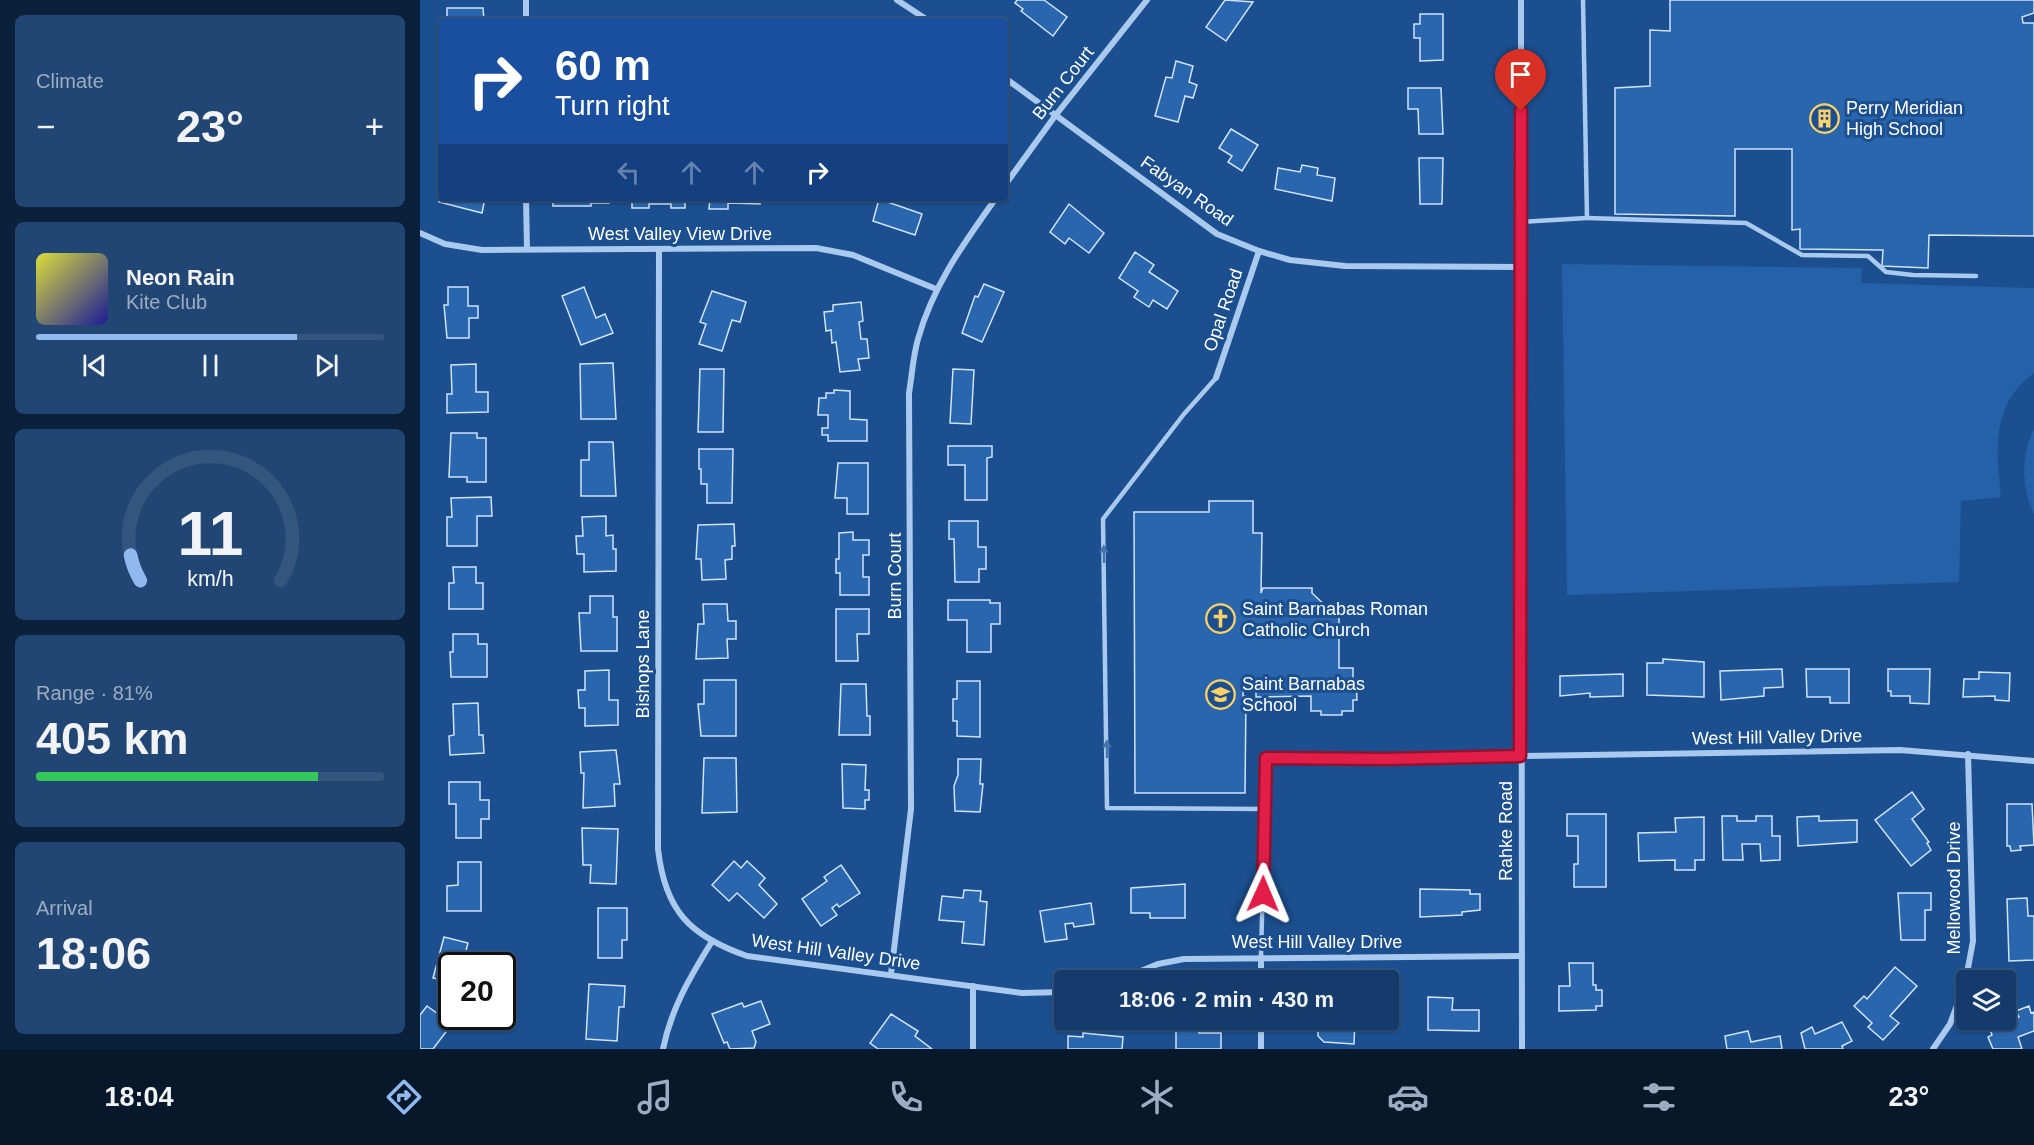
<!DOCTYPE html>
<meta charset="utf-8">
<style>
body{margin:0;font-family:Arial,sans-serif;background:#214673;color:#f1f3f6;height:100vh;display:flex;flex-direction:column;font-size:22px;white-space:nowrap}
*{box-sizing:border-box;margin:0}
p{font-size:20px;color:#9dadc1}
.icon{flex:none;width:33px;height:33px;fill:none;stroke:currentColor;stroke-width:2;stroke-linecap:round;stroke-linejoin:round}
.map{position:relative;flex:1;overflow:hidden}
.details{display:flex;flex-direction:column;gap:15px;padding:15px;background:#0b203b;width:420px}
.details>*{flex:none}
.guide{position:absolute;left:18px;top:18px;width:570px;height:183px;border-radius:6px;box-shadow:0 2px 4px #0004,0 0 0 2px #33557e;background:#1a4fa0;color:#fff;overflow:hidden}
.buttons{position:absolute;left:1536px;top:970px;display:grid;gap:12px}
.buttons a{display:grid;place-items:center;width:60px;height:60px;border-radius:6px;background:#143b6b;box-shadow:0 2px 4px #0004,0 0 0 2px #33557e;font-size:30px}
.speed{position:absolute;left:18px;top:952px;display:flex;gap:12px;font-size:30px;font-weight:700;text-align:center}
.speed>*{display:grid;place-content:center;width:78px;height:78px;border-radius:50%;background:#143b6b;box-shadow:0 2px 4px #0004,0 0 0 2px #33557e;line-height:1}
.speed .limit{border:3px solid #111;border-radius:9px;background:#fff;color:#111}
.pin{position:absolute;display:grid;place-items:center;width:51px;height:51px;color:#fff;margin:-62px -26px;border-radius:50% 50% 50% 0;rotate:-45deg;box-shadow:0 0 6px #0007}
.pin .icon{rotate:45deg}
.me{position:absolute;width:66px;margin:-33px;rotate:1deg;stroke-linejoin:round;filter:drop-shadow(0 0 4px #0008)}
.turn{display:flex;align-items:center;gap:21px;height:126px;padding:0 18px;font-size:27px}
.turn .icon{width:78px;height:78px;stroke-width:2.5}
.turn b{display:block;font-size:42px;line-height:51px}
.lanes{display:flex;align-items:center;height:57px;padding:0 18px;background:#0003;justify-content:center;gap:30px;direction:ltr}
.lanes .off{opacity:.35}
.big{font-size:45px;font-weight:700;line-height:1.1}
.details .card{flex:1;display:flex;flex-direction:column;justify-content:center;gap:9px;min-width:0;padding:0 21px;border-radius:9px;background:#214673}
.details .dial{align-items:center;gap:0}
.dial svg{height:156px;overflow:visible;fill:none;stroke:#33557e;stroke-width:7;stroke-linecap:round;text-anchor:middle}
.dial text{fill:#f1f3f6;stroke:none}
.song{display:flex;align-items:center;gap:18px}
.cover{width:72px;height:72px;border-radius:9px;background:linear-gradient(135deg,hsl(60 70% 55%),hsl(240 70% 35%))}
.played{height:6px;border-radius:3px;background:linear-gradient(90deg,#90b9f0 75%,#33557e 75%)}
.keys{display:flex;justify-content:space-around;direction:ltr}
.heat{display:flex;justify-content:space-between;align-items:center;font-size:33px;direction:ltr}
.charge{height:9px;border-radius:4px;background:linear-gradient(90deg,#34c759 81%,#33557e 0)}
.trip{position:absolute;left:634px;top:970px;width:345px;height:60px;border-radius:6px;background:#143b6b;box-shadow:0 2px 4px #0004,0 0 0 2px #33557e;font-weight:700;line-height:60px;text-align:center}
.menu{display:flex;height:96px;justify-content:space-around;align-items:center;background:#08182b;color:#9dadc1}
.menu .icon{width:42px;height:42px}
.menu .current{color:#90b9f0}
.menu b{font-size:27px;color:#f1f3f6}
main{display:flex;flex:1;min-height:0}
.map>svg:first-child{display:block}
</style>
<main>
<section class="details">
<div class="card"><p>Climate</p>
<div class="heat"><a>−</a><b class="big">23°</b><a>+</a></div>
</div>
<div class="card">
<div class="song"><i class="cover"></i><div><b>Neon Rain</b><p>Kite Club</p></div></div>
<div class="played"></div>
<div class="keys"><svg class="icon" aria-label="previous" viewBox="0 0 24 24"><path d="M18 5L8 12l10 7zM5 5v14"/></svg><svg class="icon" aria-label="pause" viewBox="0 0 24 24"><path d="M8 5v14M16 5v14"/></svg><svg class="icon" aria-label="next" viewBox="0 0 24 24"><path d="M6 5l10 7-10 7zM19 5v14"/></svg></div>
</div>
<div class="card dial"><svg viewBox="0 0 100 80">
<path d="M14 69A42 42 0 1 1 86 69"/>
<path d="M14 69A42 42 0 0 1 9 56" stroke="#90b9f0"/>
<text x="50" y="56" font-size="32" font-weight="700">11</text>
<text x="50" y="72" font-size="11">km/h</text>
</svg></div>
<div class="card"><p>Range · 81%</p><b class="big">405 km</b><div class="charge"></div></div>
<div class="card"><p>Arrival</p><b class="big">18:06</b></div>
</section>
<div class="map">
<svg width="1614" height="1049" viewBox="0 0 1614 1049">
<rect width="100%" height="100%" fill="#1b4f8f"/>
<g fill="#2461a8">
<path d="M 1142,264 L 1442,268 L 1441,283 L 1614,288 L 1614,373 C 1571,404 1576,450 1581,497 L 1541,501 L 1539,582 L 1147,595 Z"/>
<path d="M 1614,429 L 1614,514 C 1601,487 1601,456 1614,429 Z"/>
</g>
<g fill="#2a66ad" stroke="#cfe3fa" stroke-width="1.5">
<polygon points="597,0 624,0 647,17 633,36 601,11 603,9 595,3"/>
<polygon points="805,0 833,2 806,41 786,27"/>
<polygon points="1250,0 1614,0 1614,13 1602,17 1603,23 1614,23 1614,236 1509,235 1508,268 1462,266 1463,250 1380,249 1380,229 1372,230 1372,149 1315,149 1315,216 1195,214 1195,88 1230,86 1230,30 1250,31"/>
<polygon points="27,8 63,8 64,21 27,21"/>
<polygon points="1000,14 1023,14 1023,60 1000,61 1000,38 994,38 994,24 1000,24"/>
<polygon points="756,61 773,66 769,82 777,85 773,98 765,96 758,122 735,116 746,77 752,78"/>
<polygon points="988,88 1021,88 1023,134 999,134 998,109 988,109"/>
<polygon points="811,129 838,145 822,171 808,162 812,156 799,148"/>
<polygon points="999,158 1023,158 1022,204 1000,204"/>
<polygon points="882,165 898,168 897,175 915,178 912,201 855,189 858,168 880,172"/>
<polygon points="21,193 21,198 65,198 62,213 19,202"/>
<polygon points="133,198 189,198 189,203 171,203 171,206 133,206"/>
<polygon points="212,198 265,198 265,208 251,208 251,204 229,204 229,208 212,208"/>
<polygon points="290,198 340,198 340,204 308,203 308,209 289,209"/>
<polygon points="362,198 416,198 416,201 362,200"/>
<polygon points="459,199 502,214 495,235 453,221"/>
<polygon points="649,204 684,233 669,253 649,238 645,244 630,232"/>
<polygon points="715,252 734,265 729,272 758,291 747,309 733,300 729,307 714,297 718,291 699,278"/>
<polygon points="564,284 584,292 562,342 542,333 555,296 558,297"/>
<polygon points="28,287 48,287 48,306 58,306 58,318 49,318 49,338 27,338 24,305 28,305"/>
<polygon points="164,287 176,318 185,314 193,333 161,345 142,296"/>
<polygon points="292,291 326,302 320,322 312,320 302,351 279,344 286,324 280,322"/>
<polygon points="441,302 443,321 439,322 441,339 447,339 449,358 438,359 440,370 420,372 416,342 412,343 411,330 406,331 404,312 413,311 413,305"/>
<polygon points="193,363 196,419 161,419 160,364"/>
<polygon points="56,364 56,392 68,392 68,412 27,413 27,394 32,394 31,365"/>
<polygon points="280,369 304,369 303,432 278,432"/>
<polygon points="533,369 554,370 551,424 530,423"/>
<polygon points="414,390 430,391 430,419 447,420 447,441 408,441 408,435 402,435 402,428 408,428 408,415 398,415 399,398 406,398 406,393 414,393"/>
<polygon points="31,433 57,433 57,438 66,438 66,482 47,482 47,477 29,477"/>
<polygon points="169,442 193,442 196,496 161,496 161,460 169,460"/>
<polygon points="528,446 572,446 572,457 567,458 567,500 545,500 545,465 528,465"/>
<polygon points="279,449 313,449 312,503 287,503 287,484 281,484 281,469 279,469"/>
<polygon points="418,463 448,463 448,514 427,514 427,498 415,498"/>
<polygon points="71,497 72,516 57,516 57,546 27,546 27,517 32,517 31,498"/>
<polygon points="789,501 833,501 833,533 842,533 841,593 843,588 892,588 892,593 914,614 919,614 919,668 933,668 933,680 936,680 937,700 933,700 933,711 922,711 922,715 901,715 901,711 891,711 891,696 836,697 836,692 829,685 823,690 823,696 826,696 825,793 715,793 714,512 789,512"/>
<polygon points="186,516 186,536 193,535 193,549 196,549 196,571 164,572 164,554 157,554 156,536 163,536 162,517"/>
<polygon points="529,521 558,521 558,547 566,547 566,569 559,569 559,582 535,582 534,539 529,539"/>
<polygon points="314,524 315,546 312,546 312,559 305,560 306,579 282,580 281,559 276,559 278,525"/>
<polygon points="433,532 433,540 449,540 449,555 443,555 443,577 449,577 449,595 420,595 420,573 416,573 416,559 419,559 419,533"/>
<polygon points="33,567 56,567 56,583 63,583 63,609 29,609 29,583 34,583"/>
<polygon points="170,596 193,596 193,617 197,617 197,651 161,651 159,613 170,613"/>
<polygon points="528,600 570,600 570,603 580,603 580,624 571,624 571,652 547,652 547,620 528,620"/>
<polygon points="283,604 307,604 308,621 316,621 316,639 307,639 308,658 276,659 278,624 284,624"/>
<polygon points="416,609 449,609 449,634 437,634 438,661 416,661"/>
<polygon points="33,634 58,634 58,644 67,644 67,677 31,677 30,652 33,652"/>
<polygon points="1243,659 1284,662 1284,697 1227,695 1227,663 1243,663"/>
<polygon points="1362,669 1363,687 1344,688 1344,696 1301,700 1300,671"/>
<polygon points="1386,669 1429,669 1429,703 1410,703 1410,697 1387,697"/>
<polygon points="1468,669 1510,669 1509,704 1490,703 1490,696 1471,696 1471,691 1468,691"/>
<polygon points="189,670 189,700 198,700 198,725 165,726 165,708 159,708 158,690 165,690 165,671"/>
<polygon points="1559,672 1590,673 1589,701 1575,700 1575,696 1543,697 1544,679 1559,679"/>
<polygon points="1203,674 1203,696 1170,697 1170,693 1140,696 1140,676"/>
<polygon points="284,680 316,680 316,736 281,736 278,704 284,704"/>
<polygon points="537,681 560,681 560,737 537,736 537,721 533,721 533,699 537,699"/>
<polygon points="421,684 446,684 447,716 450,716 450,735 419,735"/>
<polygon points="58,703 59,735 63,735 64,753 30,755 29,736 34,735 33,704"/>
<polygon points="196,750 200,784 194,784 195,806 163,808 164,773 161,773 160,752"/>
<polygon points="284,758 316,758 317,812 282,813"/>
<polygon points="538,759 561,759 560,784 563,784 560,812 535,811 534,786 538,775"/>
<polygon points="422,764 446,765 445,790 449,790 449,800 445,800 445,809 423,808"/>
<polygon points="29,782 60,782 60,800 69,800 69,819 61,819 61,838 36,838 36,804 29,804"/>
<polygon points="1492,792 1504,809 1492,819 1509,842 1507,843 1511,850 1491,866 1455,820"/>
<polygon points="1587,804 1612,804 1614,845 1600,846 1601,850 1591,851 1590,846 1587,846"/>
<polygon points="1147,814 1186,814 1186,887 1154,887 1154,864 1158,864 1158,836 1147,836"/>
<polygon points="1302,816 1317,816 1317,821 1336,821 1336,816 1352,816 1352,836 1360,836 1360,860 1341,861 1340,844 1322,844 1323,860 1303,860"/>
<polygon points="1399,816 1399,821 1437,820 1437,842 1378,846 1377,817"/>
<polygon points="1284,817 1284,860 1275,860 1275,870 1255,870 1255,860 1219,861 1218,833 1256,832 1255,818"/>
<polygon points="162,828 198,829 196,884 170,883 171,865 163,865"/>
<polygon points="314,861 321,868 327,861 345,878 339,885 357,904 344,918 317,893 309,901 292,885"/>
<polygon points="38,862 61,862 61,911 27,911 27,886 38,885"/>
<polygon points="421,865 440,893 419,907 417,904 412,908 417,915 401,926 382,899 407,881 404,877"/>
<polygon points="765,884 765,918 730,918 730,913 711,913 711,888"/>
<polygon points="1000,889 1050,890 1050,894 1060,894 1060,910 1042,912 1042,915 1000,917"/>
<polygon points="544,890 561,891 560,901 567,902 564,945 542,943 544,922 519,920 522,896 543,898"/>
<polygon points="1478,893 1511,893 1511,910 1505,910 1505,940 1481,940"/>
<polygon points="1607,898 1608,916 1614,916 1614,960 1589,961 1587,899"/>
<polygon points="671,903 674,924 654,927 653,923 645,924 647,939 625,942 620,911"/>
<polygon points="178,908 207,908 207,940 202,940 202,958 178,958"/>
<polygon points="24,937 48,943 42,966 32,966 32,982 13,978"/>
<polygon points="1149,963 1173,963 1173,985 1176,985 1176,990 1182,990 1182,1006 1176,1006 1176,1010 1139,1011 1139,986 1150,986"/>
<polygon points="1475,967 1497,986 1470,1016 1479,1023 1463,1040 1448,1027 1452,1023 1434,1006 1444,996 1447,999"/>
<polygon points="169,984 205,986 204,1007 199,1007 197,1041 166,1039"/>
<polygon points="1008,997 1033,998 1032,1010 1059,1010 1059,1031 1008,1030"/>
<polygon points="341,1001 350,1024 332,1031 336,1042 334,1048 310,1049 307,1042 304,1043 292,1014 322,1003 324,1007"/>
<polygon points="7,1006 32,1024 13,1049 0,1049 0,1015"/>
<polygon points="1609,1006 1611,1013 1614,1012 1614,1031 1598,1037 1602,1049 1573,1049 1568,1037 1572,1035 1568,1024 1586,1020 1591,1016 1593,1020 1599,1017 1596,1011"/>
<polygon points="471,1014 498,1031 495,1036 512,1049 458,1049 450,1043"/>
<polygon points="756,1020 779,1020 779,1033 801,1033 801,1049 756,1049"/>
<polygon points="884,1020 935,1020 934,1044 904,1042 898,1036 898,1030 883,1030"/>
<polygon points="1422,1022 1432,1041 1422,1046 1423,1049 1385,1049 1381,1033 1392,1027 1395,1034"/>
<polygon points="1328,1031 1331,1042 1360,1036 1362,1049 1307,1049 1305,1036"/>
<polygon points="663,1033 703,1037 702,1049 648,1049 648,1036 663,1037"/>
</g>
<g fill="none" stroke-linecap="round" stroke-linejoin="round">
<g stroke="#a9c9ee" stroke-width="4.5">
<polyline points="1167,218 1326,223 1382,255 1448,256 1466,272 1493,275 1556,276"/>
<polyline points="1101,222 1167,218 1163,0"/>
<polyline points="796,378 764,414 683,519 687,808 845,809"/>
<polyline points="841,957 846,758 966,759 1100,756"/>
</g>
<g stroke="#a9c9ee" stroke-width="6">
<polyline points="106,0 106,21"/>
<polyline points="477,0 509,21"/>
<polyline points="1101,0 1102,1049"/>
<polyline points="585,78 797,234 839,251 870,260 925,266 1101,267"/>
<polyline points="585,185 635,116 727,0"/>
<polyline points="106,198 107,249"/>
<polyline points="0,233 25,244 62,250 396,248 433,255 516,289"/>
<path d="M 239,249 L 238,849 C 245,911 270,936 327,956 L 602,993 L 645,992"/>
<polyline points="796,378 839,251"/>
<polyline points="1100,756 1480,750 1614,761"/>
<polyline points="841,957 841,981"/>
<path d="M 471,974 L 491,809 L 489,393 C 492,375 493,356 498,339 C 513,285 544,243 576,198"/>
<polyline points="696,981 738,964 764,959 1102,956"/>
<polyline points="553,986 553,1049"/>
<polyline points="841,1020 841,1049"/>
<path d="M 243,1049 C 251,1009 270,977 291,943"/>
<polyline points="1513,1049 1530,1024 1545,984 1553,941 1548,754"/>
</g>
</g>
<defs><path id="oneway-solid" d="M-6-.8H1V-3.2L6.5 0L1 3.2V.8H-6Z" transform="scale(1.5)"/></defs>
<g fill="#4674ac">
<use href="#oneway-solid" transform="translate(684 554) rotate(-91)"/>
<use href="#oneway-solid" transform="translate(687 749) rotate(-91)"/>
</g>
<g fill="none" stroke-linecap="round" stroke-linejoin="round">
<defs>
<polyline id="route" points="843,894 846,758 966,759 1100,756 1101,111"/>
</defs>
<use href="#route" stroke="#92132f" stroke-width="15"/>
<use href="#route" stroke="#e11d48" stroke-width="10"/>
</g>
<defs>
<symbol id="building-ring" viewBox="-11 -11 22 22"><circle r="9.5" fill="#1b4f8f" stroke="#ffd166" stroke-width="1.5"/><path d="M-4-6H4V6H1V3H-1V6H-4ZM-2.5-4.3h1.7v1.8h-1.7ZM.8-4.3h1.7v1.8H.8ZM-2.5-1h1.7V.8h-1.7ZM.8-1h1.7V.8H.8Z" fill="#ffd166"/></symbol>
<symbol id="church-ring" viewBox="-11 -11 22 22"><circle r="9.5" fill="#1b4f8f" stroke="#ffd166" stroke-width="1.5"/><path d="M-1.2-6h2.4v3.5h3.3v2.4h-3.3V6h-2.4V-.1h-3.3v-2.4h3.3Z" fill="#ffd166"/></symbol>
<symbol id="school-ring" viewBox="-11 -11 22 22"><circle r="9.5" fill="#1b4f8f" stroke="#ffd166" stroke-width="1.5"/><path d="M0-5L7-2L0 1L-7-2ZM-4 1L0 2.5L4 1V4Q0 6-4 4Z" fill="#ffd166"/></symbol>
</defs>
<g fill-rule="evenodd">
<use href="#building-ring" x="1388" y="102" width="33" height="33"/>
<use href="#church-ring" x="784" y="602" width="33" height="33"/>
<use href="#school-ring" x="784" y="678" width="33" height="33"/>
</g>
<g text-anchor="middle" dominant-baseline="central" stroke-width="6" stroke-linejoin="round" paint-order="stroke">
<g font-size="18" fill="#fff" stroke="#1b4f8f">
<text transform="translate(643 83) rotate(-52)">Burn Court</text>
<text transform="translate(767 191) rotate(35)">Fabyan Road</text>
<text x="260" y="234">West Valley View Drive</text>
<text transform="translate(803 310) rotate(-71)">Opal Road</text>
<text transform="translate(475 576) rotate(-90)">Burn Court</text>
<text transform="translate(223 664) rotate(-90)">Bishops Lane</text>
<text transform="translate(1357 737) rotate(-1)">West Hill Valley Drive</text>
<text transform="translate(1086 831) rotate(-90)">Rahke Road</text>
<text transform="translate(1534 888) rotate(-90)">Mellowood Drive</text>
<text x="897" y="942">West Hill Valley Drive</text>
<text transform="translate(416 952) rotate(8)">West Hill Valley Drive</text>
</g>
<g font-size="18" fill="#fff" stroke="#1b4f8f" text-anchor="start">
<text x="1426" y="108">Perry Meridian<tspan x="1426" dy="21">High School</tspan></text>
<text x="822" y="609">Saint Barnabas Roman<tspan x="822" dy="21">Catholic Church</tspan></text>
<text x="822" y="684">Saint Barnabas<tspan x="822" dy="21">School</tspan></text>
</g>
</g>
</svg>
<div class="buttons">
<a><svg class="icon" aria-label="layers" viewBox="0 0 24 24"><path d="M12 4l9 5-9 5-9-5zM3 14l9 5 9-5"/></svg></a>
</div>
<div class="speed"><div class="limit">20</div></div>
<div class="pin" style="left:1101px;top:111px;background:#d93025"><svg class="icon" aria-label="arrive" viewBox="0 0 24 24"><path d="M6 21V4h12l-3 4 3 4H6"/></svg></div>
<svg class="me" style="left:843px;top:894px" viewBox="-20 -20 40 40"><path d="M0-17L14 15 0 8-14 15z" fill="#e11d48" stroke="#fff" stroke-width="4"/></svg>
<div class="trip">18:06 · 2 min · 430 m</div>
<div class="guide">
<div class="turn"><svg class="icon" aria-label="right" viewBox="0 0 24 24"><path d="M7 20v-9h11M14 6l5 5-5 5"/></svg><div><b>60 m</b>Turn right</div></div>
<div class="lanes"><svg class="icon off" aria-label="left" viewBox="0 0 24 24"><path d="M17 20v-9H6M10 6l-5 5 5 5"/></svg><svg class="icon off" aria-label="ahead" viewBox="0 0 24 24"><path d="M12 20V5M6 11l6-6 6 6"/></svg><svg class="icon off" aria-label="ahead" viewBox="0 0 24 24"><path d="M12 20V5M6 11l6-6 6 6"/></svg><svg class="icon" aria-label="right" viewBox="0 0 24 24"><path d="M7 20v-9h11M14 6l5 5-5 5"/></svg></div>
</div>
</div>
</main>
<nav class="menu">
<b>18:04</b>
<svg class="icon current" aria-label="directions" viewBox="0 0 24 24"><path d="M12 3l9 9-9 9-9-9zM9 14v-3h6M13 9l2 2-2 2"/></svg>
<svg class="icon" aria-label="music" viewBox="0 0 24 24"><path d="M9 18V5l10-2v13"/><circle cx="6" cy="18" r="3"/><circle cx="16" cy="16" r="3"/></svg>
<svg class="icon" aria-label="phone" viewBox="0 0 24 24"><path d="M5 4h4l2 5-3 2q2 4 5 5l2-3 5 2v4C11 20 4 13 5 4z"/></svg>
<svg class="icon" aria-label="climate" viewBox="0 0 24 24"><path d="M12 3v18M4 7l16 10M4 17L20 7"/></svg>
<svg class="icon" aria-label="car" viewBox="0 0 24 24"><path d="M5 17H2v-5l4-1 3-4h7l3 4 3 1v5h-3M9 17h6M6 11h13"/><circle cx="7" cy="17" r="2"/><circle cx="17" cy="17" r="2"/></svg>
<svg class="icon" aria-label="filters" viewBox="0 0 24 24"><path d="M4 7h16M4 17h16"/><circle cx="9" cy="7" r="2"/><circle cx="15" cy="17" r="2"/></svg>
<b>23°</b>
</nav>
